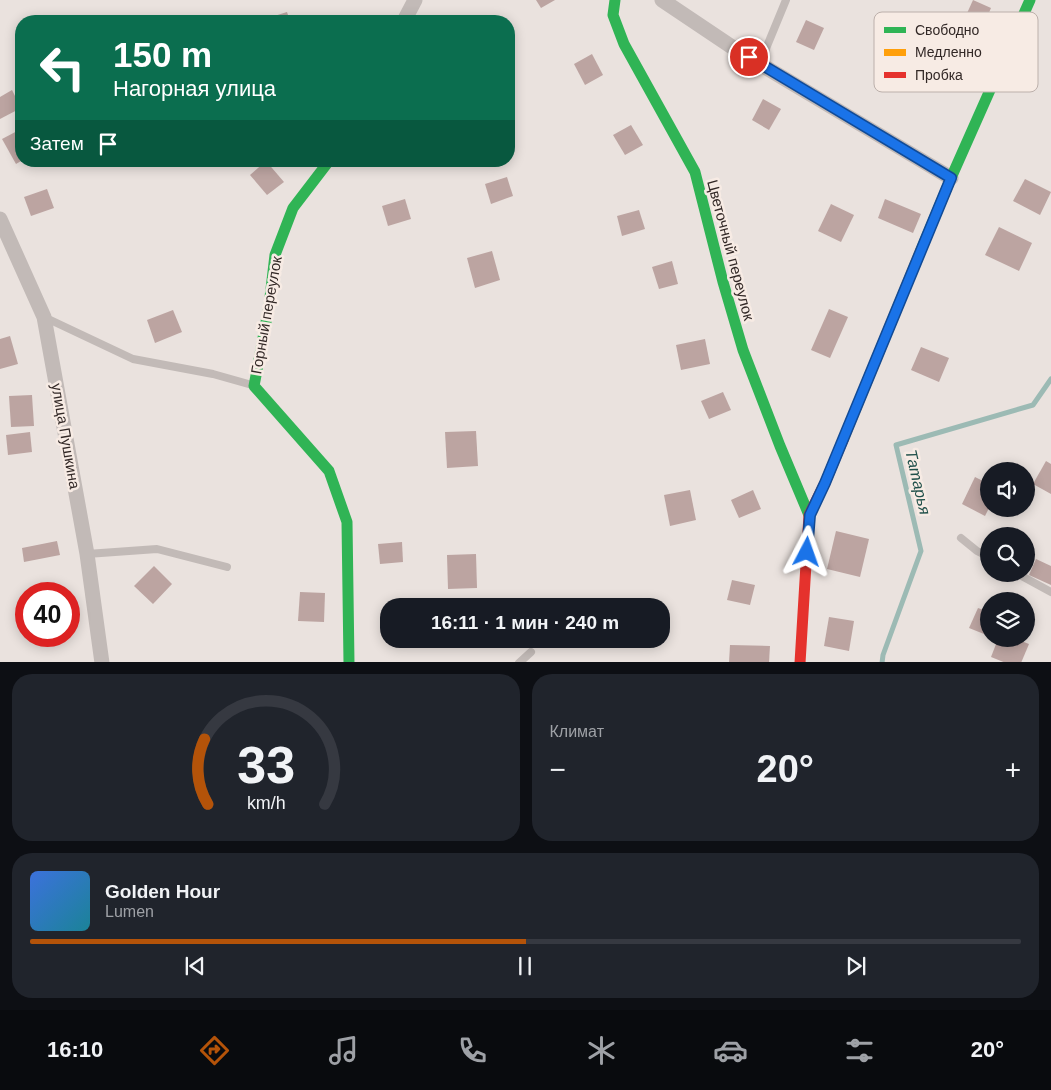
<!DOCTYPE html>
<html lang="ru">
<meta charset="utf-8">
<style>
body{margin:0;font-family:Arial,sans-serif;background:#20242c;color:#f1f3f6;height:100vh;display:flex;flex-direction:column;font-size:19px;white-space:nowrap}
*{box-sizing:border-box;margin:0}
p{font-size:16px;color:#9ea1a6}
.icon{flex:none;width:28px;height:28px;fill:none;stroke:currentColor;stroke-width:2;stroke-linecap:round;stroke-linejoin:round}
.map{position:relative;height:662px;overflow:hidden}
.details{display:flex;flex-direction:column;gap:12px;padding:12px;background:#0d0f14;flex:1}
.details>*{flex:none}
.guide{position:absolute;left:15px;top:15px;width:500px;height:152px;border-radius:20px;box-shadow:0 2px 12px #0003;background:#0b6e4f;color:#fff;overflow:hidden}
.tools{position:absolute;left:980px;top:462px;display:grid;gap:10px}
.tools a{display:grid;place-items:center;width:55px;height:55px;border-radius:50%;background:#171b24;box-shadow:0 2px 12px #0003;font-size:25px}
.speed{position:absolute;left:15px;top:582px;display:flex;gap:10px;font-size:25px;font-weight:700;text-align:center}
.speed>*{display:grid;place-content:center;width:65px;height:65px;border-radius:50%;background:#171b24;box-shadow:0 2px 12px #0003;line-height:1}
.speed .limit{border:8px solid #d22;background:#fff;color:#111}
.pin{position:absolute;display:grid;place-items:center;width:42px;height:42px;color:#fff;margin:-21px;border:2px solid #fff;border-radius:50%;box-shadow:0 1px 5px #0007}
.me{position:absolute;width:55px;margin:-28px;rotate:4deg;stroke-linejoin:round;filter:drop-shadow(0 0 4px #0008)}
.turn{display:flex;align-items:center;gap:18px;height:105px;padding:0 15px;font-size:22px}
.turn .icon{width:65px;height:65px;stroke-width:2.5}
.turn b{display:block;font-size:35px;line-height:42px}
.then{display:flex;align-items:center;height:48px;padding:0 15px;background:#0003;gap:10px;font-size:19px}
.big{font-size:38px;font-weight:700;line-height:1.1}
.details .tile{flex:1;display:flex;flex-direction:column;justify-content:center;gap:8px;min-width:0;padding:0 18px;border-radius:20px;background:#20242c}
.details .dial{align-items:center;gap:0}
.dial svg{height:130px;overflow:visible;fill:none;stroke:#363941;stroke-width:7;stroke-linecap:round;text-anchor:middle}
.dial text{fill:#f1f3f6;stroke:none}
.song{display:flex;align-items:center;gap:15px}
.cover{width:60px;height:60px;border-radius:8px;background:linear-gradient(135deg,hsl(220 70% 55%),hsl(190 70% 35%))}
.played{height:5px;border-radius:2px;background:linear-gradient(90deg,#b45309 50%,#363941 50%)}
.keys{display:flex;justify-content:space-around;direction:ltr}
.heat{display:flex;justify-content:space-between;align-items:center;font-size:28px;direction:ltr}
.details .tiles{flex:1;display:grid;gap:12px;grid-template-columns:1fr 1fr}
.tile:last-child{grid-column:span 2}
.trip{position:absolute;left:380px;top:598px;width:290px;height:50px;border-radius:20px;background:#171b24;box-shadow:0 2px 12px #0003;font-weight:700;line-height:50px;text-align:center}
.tabs{display:flex;height:80px;justify-content:space-around;align-items:center;background:#090b0e;color:#9ea1a6}
.tabs .icon{width:35px;height:35px}
.tabs .on{color:#b45309}
.tabs b{font-size:22px;color:#f1f3f6}
.map>svg:first-child{display:block}
</style>
<div class="map">
<svg width="1051" height="663" viewBox="0 0 1051 663">
<rect width="100%" height="100%" fill="#eae2de"/>
<g fill="none" stroke-linecap="round" stroke-linejoin="round">
<polyline stroke="#9cbab4" stroke-width="5" points="882,663 883,655 921,551 896,445 1033,405 1051,379"/>
</g>
<g fill="#bca4a1">
<polygon points="536,0 555,0 541,8"/>
<polygon points="973,0 991,8 973,50 954,42"/>
<polygon points="287,12 290,21 269,21 268,18"/>
<polygon points="806,20 824,28 814,50 796,42"/>
<polygon points="592,54 603,75 585,85 574,64"/>
<polygon points="12,90 21,108 0,119 0,97"/>
<polygon points="763,99 781,109 769,130 752,120"/>
<polygon points="631,125 643,145 625,155 613,135"/>
<polygon points="21,129 21,161 16,164 2,139"/>
<polygon points="266,161 284,182 267,195 250,175"/>
<polygon points="507,177 513,196 491,204 485,184"/>
<polygon points="1025,179 1051,192 1040,215 1013,201"/>
<polygon points="47,189 54,208 31,216 24,197"/>
<polygon points="405,199 411,219 388,226 382,206"/>
<polygon points="885,199 921,214 913,233 878,218"/>
<polygon points="831,204 854,215 841,242 818,231"/>
<polygon points="639,210 645,229 622,236 617,216"/>
<polygon points="999,227 1032,243 1019,271 985,255"/>
<polygon points="492,251 500,280 475,288 467,258"/>
<polygon points="672,261 678,284 659,289 652,267"/>
<polygon points="829,309 848,317 830,358 811,350"/>
<polygon points="173,310 182,332 155,343 147,320"/>
<polygon points="10,336 18,364 0,369 0,339"/>
<polygon points="705,339 710,364 681,370 676,345"/>
<polygon points="921,347 949,358 939,382 911,370"/>
<polygon points="723,392 731,410 709,419 701,401"/>
<polygon points="32,395 34,426 11,427 9,396"/>
<polygon points="476,431 478,466 447,468 445,432"/>
<polygon points="30,432 32,452 8,455 6,435"/>
<polygon points="1046,461 1051,464 1051,494 1033,484"/>
<polygon points="975,477 989,484 989,508 985,516 962,504"/>
<polygon points="690,490 696,520 670,526 664,495"/>
<polygon points="753,490 761,509 739,518 731,500"/>
<polygon points="836,531 869,539 860,577 827,569"/>
<polygon points="57,541 60,555 24,562 22,548"/>
<polygon points="402,542 403,562 380,564 378,544"/>
<polygon points="476,554 477,588 448,589 447,555"/>
<polygon points="1036,559 1051,566 1051,585 1029,575"/>
<polygon points="154,566 172,584 153,604 134,586"/>
<polygon points="732,580 755,585 750,605 727,600"/>
<polygon points="61,590 62,594 42,594 42,593"/>
<polygon points="300,592 325,593 324,622 298,621"/>
<polygon points="978,608 989,612 989,636 969,628"/>
<polygon points="829,617 854,621 849,651 824,646"/>
<polygon points="998,639 1016,639 1029,644 1021,663 1006,663 991,657"/>
<polygon points="730,645 770,646 769,663 729,663"/>
</g>
<g fill="none" stroke-linecap="round" stroke-linejoin="round">
<g stroke="#c2bab7" stroke-width="8">
<polyline points="760,63 786,0"/>
<polyline points="44,317 133,359 213,374 252,385"/>
<polyline points="961,538 977,551 989,557"/>
<polyline points="87,554 157,549 227,567"/>
<polyline points="1018,574 1051,592"/>
<polyline points="519,663 531,652"/>
</g>
<g stroke="#c2bab7" stroke-width="15">
<polyline points="662,0 738,51 951,178"/>
<polyline points="404,21 415,0"/>
<polyline points="0,219 44,317 87,554 102,663"/>
</g>
<g stroke="#30b455" stroke-width="11">
<polyline points="615,0 613,15 624,44 695,172 723,282 743,350 780,446 809,515"/>
<polyline points="329,161 293,208 275,255 269,306 254,386 329,471 347,522 349,663"/>
<polyline points="921,250 951,178 1030,0"/>
</g>
<polyline stroke="#ff9f0a" stroke-width="11" points="843,440 921,250"/>
<polyline stroke="#e5322d" stroke-width="11" points="800,663 809,515 825,483 843,440"/>
</g>
<g fill="none" stroke-linecap="round" stroke-linejoin="round">
<defs>
<polyline id="route" points="749,57 951,178 825,483 810,515 807,552"/>
</defs>
<use href="#route" stroke="#114b97" stroke-width="12"/>
<use href="#route" stroke="#1a73e8" stroke-width="9"/>
</g>
<g text-anchor="middle" dominant-baseline="central" stroke-width="5" stroke-linejoin="round" paint-order="stroke">
<g font-size="15" fill="#322826" stroke="#f7ebe4">
<text transform="translate(731 250) rotate(75)">Цветочный переулок</text>
<text transform="translate(266 315) rotate(-80)">Горный переулок</text>
<text transform="translate(66 436) rotate(80)">улица Пушкина</text>
</g>
<g font-size="16" font-style="italic" fill="#20504a" stroke="#f7ebe4">
<text transform="translate(918 482) rotate(77)">Татарья</text>
</g>
</g>
<rect x="874" y="12" width="164" height="80" rx="8" fill="#f7ebe4" stroke="#bcb0ab" stroke-width="1"/>
<rect x="884" y="27" width="22" height="6" fill="#30b455"/>
<rect x="884" y="49" width="22" height="7" fill="#ff9f0a"/>
<rect x="884" y="72" width="22" height="6" fill="#e5322d"/>
<g font-size="14" fill="#322826">
<text x="915" y="35">Свободно</text>
<text x="915" y="57">Медленно</text>
<text x="915" y="80">Пробка</text>
</g>
</svg>
<div class="tools">
<a><svg class="icon" aria-label="sound" viewBox="0 0 24 24"><path d="M4 9h4l5-4v14l-5-4H4zM17 9q2 3 0 6"/></svg></a>
<a><svg class="icon" aria-label="search" viewBox="0 0 24 24"><circle cx="10" cy="10" r="6"/><path d="M15 15l6 6"/></svg></a>
<a><svg class="icon" aria-label="layers" viewBox="0 0 24 24"><path d="M12 4l9 5-9 5-9-5zM3 14l9 5 9-5"/></svg></a>
</div>
<div class="speed"><div class="limit">40</div></div>
<div class="pin" style="left:749px;top:57px;background:#d93025"><svg class="icon" aria-label="arrive" viewBox="0 0 24 24"><path d="M6 21V4h12l-3 4 3 4H6"/></svg></div>
<svg class="me" style="left:807px;top:552px" viewBox="-20 -20 40 40"><path d="M0-17L14 15 0 8-14 15z" fill="#1a73e8" stroke="#fff" stroke-width="4"/></svg>
<div class="trip">16:11 · 1 мин · 240 m</div>
<div class="guide">
<div class="turn"><svg class="icon" aria-label="left" viewBox="0 0 24 24"><path d="M17 20v-9H6M10 6l-5 5 5 5"/></svg><div><b>150 m</b>Нагорная улица</div></div>
<div class="then">Затем<svg class="icon" aria-label="arrive" viewBox="0 0 24 24"><path d="M6 21V4h12l-3 4 3 4H6"/></svg></div>
</div>
</div>
<section class="details">
<div class="tiles">
<div class="tile dial"><svg viewBox="0 0 100 80">
<path d="M14 69A42 42 0 1 1 86 69"/>
<path d="M14 69A42 42 0 0 1 12 29" stroke="#b45309"/>
<text x="50" y="56" font-size="32" font-weight="700">33</text>
<text x="50" y="72" font-size="11">km/h</text>
</svg></div>
<div class="tile"><p>Климат</p>
<div class="heat"><a>−</a><b class="big">20°</b><a>+</a></div>
</div>
<div class="tile">
<div class="song"><i class="cover"></i><div><b>Golden Hour</b><p>Lumen</p></div></div>
<div class="played"></div>
<div class="keys"><svg class="icon" aria-label="previous" viewBox="0 0 24 24"><path d="M18 5L8 12l10 7zM5 5v14"/></svg><svg class="icon" aria-label="pause" viewBox="0 0 24 24"><path d="M8 5v14M16 5v14"/></svg><svg class="icon" aria-label="next" viewBox="0 0 24 24"><path d="M6 5l10 7-10 7zM19 5v14"/></svg></div>
</div>
</div>
</section>
<nav class="tabs">
<b>16:10</b>
<svg class="icon on" aria-label="directions" viewBox="0 0 24 24"><path d="M12 3l9 9-9 9-9-9zM9 14v-3h6M13 9l2 2-2 2"/></svg>
<svg class="icon" aria-label="music" viewBox="0 0 24 24"><path d="M9 18V5l10-2v13"/><circle cx="6" cy="18" r="3"/><circle cx="16" cy="16" r="3"/></svg>
<svg class="icon" aria-label="phone" viewBox="0 0 24 24"><path d="M5 4h4l2 5-3 2q2 4 5 5l2-3 5 2v4C11 20 4 13 5 4z"/></svg>
<svg class="icon" aria-label="climate" viewBox="0 0 24 24"><path d="M12 3v18M4 7l16 10M4 17L20 7"/></svg>
<svg class="icon" aria-label="car" viewBox="0 0 24 24"><path d="M5 17H2v-5l4-1 3-4h7l3 4 3 1v5h-3M9 17h6M6 11h13"/><circle cx="7" cy="17" r="2"/><circle cx="17" cy="17" r="2"/></svg>
<svg class="icon" aria-label="filters" viewBox="0 0 24 24"><path d="M4 7h16M4 17h16"/><circle cx="9" cy="7" r="2"/><circle cx="15" cy="17" r="2"/></svg>
<b>20°</b>
</nav>
